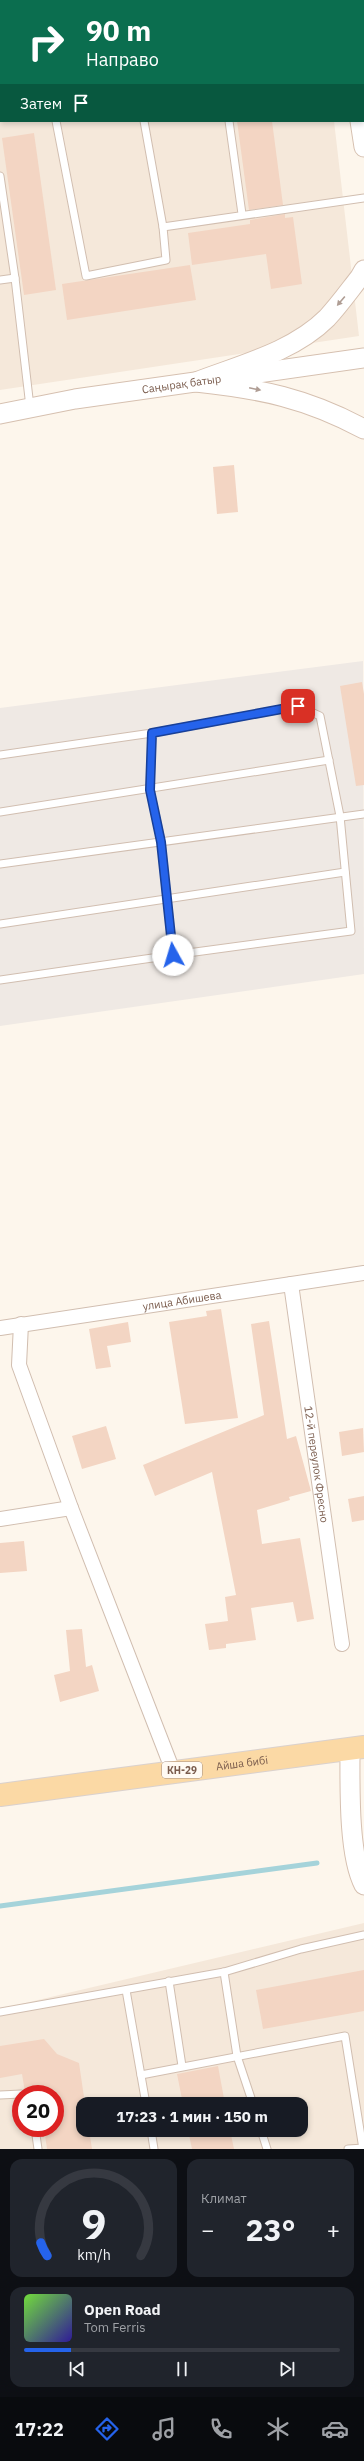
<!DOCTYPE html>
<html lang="ru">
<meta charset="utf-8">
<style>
body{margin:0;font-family:"IBM Plex Sans",sans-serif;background:#20242c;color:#f1f3f6;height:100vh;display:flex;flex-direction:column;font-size:15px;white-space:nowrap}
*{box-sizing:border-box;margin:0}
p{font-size:13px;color:#9ea1a6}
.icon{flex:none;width:22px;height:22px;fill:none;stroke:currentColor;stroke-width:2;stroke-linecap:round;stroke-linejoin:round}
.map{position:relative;height:2149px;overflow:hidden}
.side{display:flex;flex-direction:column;gap:10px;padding:10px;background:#0d0f14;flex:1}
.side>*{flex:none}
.banner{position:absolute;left:0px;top:0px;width:364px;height:122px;box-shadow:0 2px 6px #0003;background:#0b6e4f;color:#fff;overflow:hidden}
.speed{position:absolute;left:12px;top:2085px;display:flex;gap:8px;font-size:20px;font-weight:700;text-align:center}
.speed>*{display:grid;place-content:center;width:52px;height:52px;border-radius:50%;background:#171b24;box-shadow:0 2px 6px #0003;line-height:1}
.speed .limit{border:6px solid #d22;background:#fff;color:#111}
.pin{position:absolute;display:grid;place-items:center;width:34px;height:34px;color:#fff;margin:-17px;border-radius:8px;box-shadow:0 2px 6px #0006}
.me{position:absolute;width:44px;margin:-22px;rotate:354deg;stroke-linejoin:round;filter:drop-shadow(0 0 3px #0008)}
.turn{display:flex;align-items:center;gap:14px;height:84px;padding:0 20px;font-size:18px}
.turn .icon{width:52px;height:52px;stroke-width:2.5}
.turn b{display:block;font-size:28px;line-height:34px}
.then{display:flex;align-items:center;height:38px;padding:0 20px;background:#0003;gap:8px;font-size:15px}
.big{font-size:30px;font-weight:700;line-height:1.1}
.side .card{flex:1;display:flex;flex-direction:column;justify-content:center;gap:6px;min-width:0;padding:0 14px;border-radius:12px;background:#20242c}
.side .dial{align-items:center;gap:0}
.dial svg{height:104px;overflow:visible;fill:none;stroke:#363941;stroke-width:7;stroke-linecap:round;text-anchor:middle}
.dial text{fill:#f1f3f6;stroke:none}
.song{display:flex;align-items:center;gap:12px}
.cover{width:48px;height:48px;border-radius:6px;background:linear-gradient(135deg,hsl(100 70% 55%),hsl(250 70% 35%))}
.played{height:4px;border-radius:2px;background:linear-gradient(90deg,#2563eb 15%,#363941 15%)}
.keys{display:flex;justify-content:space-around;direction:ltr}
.heat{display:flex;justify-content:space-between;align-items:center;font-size:22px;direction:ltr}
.side .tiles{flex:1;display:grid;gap:10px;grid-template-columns:1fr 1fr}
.card:last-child{grid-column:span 2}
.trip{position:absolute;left:76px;top:2097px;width:232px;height:40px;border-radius:12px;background:#171b24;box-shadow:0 2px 6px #0003;font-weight:700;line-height:40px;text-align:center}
.tab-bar{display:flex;height:64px;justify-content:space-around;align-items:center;background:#090b0e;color:#9ea1a6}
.tab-bar .icon{width:28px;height:28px}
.tab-bar .on{color:#2563eb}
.tab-bar b{font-size:18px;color:#f1f3f6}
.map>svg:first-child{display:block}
</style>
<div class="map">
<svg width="364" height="2149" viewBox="0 0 364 2149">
<rect width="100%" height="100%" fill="#fdf6ec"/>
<g fill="#f5e8da" fill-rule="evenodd">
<polygon points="0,0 320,0 1,1 1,121 334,121 359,336 0,390"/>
<path d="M 364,1923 L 364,2149 L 0,2149 L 0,2009 ZM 21,2094 L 55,2094 L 55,2128 L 21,2128 ZM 83,2104 L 301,2104 L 301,2130 L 83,2130 Z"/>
</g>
<polygon fill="#efe9e4" points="363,661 364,974 0,1026 0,708"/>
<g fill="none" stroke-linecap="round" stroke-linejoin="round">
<polyline stroke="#a5d3da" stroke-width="5" points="0,1906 317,1863"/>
</g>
<g fill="#f3d5c3">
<polygon points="237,121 272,121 283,205 249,210"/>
<polygon points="34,133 56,290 24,295 2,138"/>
<polygon points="285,214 285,218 293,217 302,284 271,289 266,254 192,265 188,233 250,224 250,220"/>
<polygon points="190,265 196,300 67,320 62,284"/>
<polygon points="234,465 238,512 217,514 213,467"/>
<polygon points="362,682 364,694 364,785 356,786 340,686"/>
<polygon points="221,1309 238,1418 185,1424 169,1322 207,1316 206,1311"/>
<polygon points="269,1321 287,1439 296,1436 311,1491 289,1497 290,1500 257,1510 262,1544 300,1538 314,1619 297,1622 293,1602 251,1608 256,1640 226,1644 226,1648 209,1650 205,1624 228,1621 225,1597 236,1595 212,1472 155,1496 143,1465 264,1415 251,1324"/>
<polygon points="128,1322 131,1342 107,1346 111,1367 96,1369 89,1329"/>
<polygon points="106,1426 116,1459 82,1469 72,1436"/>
<polygon points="363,1428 364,1452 342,1456 339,1432"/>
<polygon points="364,1496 364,1520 352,1522 348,1499"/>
<polygon points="24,1541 27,1571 0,1573 0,1543"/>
<polygon points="82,1629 86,1667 92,1665 99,1691 60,1702 54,1675 70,1671 66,1630"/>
<polygon points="364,1970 364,2011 263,2029 256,1990"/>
<polygon points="44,2039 57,2054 79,2063 85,2104 83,2104 83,2130 89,2130 92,2149 47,2149 44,2128 55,2128 55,2094 38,2094 38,2090 25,2092 22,2074 0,2078 0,2046"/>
<polygon points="218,2066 225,2104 183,2104 177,2074"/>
<polygon points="188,2130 230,2130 234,2149 192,2149"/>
</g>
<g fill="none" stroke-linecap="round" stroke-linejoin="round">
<defs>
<g id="lane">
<polyline points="125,0 125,1"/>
<polyline points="0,5 1,9"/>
<polyline points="0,17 1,17"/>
<polyline points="363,49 364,48"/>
<polyline points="0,103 1,103"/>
<polyline points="56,121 86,276 166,260 163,227 144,121"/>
<polyline points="229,121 242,214"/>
<polyline points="0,176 15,278 30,407"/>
<polyline points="163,227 364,198"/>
<polyline points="0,280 15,278"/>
<polyline points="152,733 298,706 320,716 340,816 351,931 173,955"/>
<polyline points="0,755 152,733 150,790 161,841 173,955 0,980"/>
<polyline points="0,812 329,760"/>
<polyline points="0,864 364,814"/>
<polyline points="0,924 345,872"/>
<polyline points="224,1972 237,2056 253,2104"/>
<polyline points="169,1981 182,2066"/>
<polyline points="126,1990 146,2104"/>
<polyline points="0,2012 224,1972 301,1949 364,1935"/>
<polyline points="141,2075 345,2036 363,2149"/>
<polyline points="0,2095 21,2094"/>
<polyline points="35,2128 38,2149"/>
<polyline points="151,2130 154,2149"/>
<polyline points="261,2130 267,2149"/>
<polyline points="348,2149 364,2148"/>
</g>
<g id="street">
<path id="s1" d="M 291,1284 L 342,1644"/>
<polyline points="21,1324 19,1365 71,1508 173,1771"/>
<path id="s2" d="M 0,1328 L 364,1273"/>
<polyline points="0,1519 71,1508"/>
</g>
<g id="secondary">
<polyline points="341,0 342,1"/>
<polyline points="360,121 364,147"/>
<path d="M 364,270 L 360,277 C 349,291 339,305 327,318 C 293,352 240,365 196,382 C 261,389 306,398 364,429"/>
<path id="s3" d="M 0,414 L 75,399 L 364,358"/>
<path d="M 350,1749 C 350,1784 348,1855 364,1885"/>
</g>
<g id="primary">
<path id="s4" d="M 0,1795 L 364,1747"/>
</g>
</defs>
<use href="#lane" stroke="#d1beb0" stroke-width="9"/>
<use href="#street" stroke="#d1beb0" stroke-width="16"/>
<use href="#secondary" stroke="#d6c0b0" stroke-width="21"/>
<use href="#primary" stroke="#dad1cd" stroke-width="24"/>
<use href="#lane" stroke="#fff" stroke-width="7"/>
<use href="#street" stroke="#fff" stroke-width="14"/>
<use href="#secondary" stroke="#fff" stroke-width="19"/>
<use href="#primary" stroke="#fbd9a5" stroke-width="22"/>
</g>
<defs><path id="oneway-solid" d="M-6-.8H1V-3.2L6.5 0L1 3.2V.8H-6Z"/></defs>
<g fill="#af9d94">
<use href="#oneway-solid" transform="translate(341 301) rotate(130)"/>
<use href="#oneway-solid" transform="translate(255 389) rotate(12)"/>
</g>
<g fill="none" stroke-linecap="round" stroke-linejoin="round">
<defs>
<polyline id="route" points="173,955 161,842 150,790 152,733 298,706"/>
</defs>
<use href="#route" stroke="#184099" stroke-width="10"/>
<use href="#route" stroke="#2563eb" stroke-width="7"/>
</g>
<g text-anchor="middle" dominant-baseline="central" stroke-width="3" stroke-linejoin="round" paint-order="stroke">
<rect fill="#fffaf3" stroke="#a28b7f" stroke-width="1" x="162" y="1762" width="40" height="16" rx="3"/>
<g font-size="10" font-weight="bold" fill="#7a5c4d">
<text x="182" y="1770">КН-29</text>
</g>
<g font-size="11" fill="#7a5c4d" stroke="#fffaf3">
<text stroke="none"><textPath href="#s3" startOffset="184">Саңырақ батыр</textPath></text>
<text stroke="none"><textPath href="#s2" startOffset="184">улица Абишева</textPath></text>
<text stroke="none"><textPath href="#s1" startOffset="182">12-й переулок Фресно</textPath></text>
<text stroke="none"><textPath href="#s4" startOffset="244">Айша бибі</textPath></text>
</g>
</g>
</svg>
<div class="speed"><div class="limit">20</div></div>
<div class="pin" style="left:298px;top:706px;background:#d93025"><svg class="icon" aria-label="arrive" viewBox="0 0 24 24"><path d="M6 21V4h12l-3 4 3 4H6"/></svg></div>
<svg class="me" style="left:173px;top:955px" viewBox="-20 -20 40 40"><circle r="19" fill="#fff"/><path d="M0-13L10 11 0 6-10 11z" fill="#2563eb"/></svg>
<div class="trip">17:23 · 1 мин · 150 m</div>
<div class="banner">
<div class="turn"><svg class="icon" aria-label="right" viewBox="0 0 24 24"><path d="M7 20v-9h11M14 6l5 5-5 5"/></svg><div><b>90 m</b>Направо</div></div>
<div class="then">Затем<svg class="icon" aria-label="arrive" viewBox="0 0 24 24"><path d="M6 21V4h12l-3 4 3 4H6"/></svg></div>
</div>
</div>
<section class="side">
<div class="tiles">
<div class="card dial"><svg viewBox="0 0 100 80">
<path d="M14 69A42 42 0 1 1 86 69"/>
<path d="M14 69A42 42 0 0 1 9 59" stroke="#2563eb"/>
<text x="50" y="56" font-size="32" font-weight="700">9</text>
<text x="50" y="72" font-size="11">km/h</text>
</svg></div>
<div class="card"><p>Климат</p>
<div class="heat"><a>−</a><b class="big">23°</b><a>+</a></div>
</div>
<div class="card">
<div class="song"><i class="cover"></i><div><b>Open Road</b><p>Tom Ferris</p></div></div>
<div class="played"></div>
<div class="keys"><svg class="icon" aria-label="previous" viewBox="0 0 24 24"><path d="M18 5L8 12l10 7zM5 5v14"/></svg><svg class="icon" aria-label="pause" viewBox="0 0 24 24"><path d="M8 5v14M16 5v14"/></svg><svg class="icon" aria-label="next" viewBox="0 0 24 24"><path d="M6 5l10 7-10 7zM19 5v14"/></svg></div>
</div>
</div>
</section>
<nav class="tab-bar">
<b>17:22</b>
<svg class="icon on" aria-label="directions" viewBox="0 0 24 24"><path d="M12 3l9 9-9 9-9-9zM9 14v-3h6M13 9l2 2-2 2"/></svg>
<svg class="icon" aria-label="music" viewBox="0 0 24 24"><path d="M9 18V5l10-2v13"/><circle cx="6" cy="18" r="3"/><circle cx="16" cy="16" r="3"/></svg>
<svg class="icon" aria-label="phone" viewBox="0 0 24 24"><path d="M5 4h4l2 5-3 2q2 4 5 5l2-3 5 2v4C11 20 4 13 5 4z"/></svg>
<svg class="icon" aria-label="climate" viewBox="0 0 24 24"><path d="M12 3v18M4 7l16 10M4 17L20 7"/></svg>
<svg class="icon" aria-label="car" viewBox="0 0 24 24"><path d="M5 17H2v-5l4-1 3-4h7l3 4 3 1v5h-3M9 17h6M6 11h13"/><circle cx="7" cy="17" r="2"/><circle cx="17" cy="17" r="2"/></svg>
</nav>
